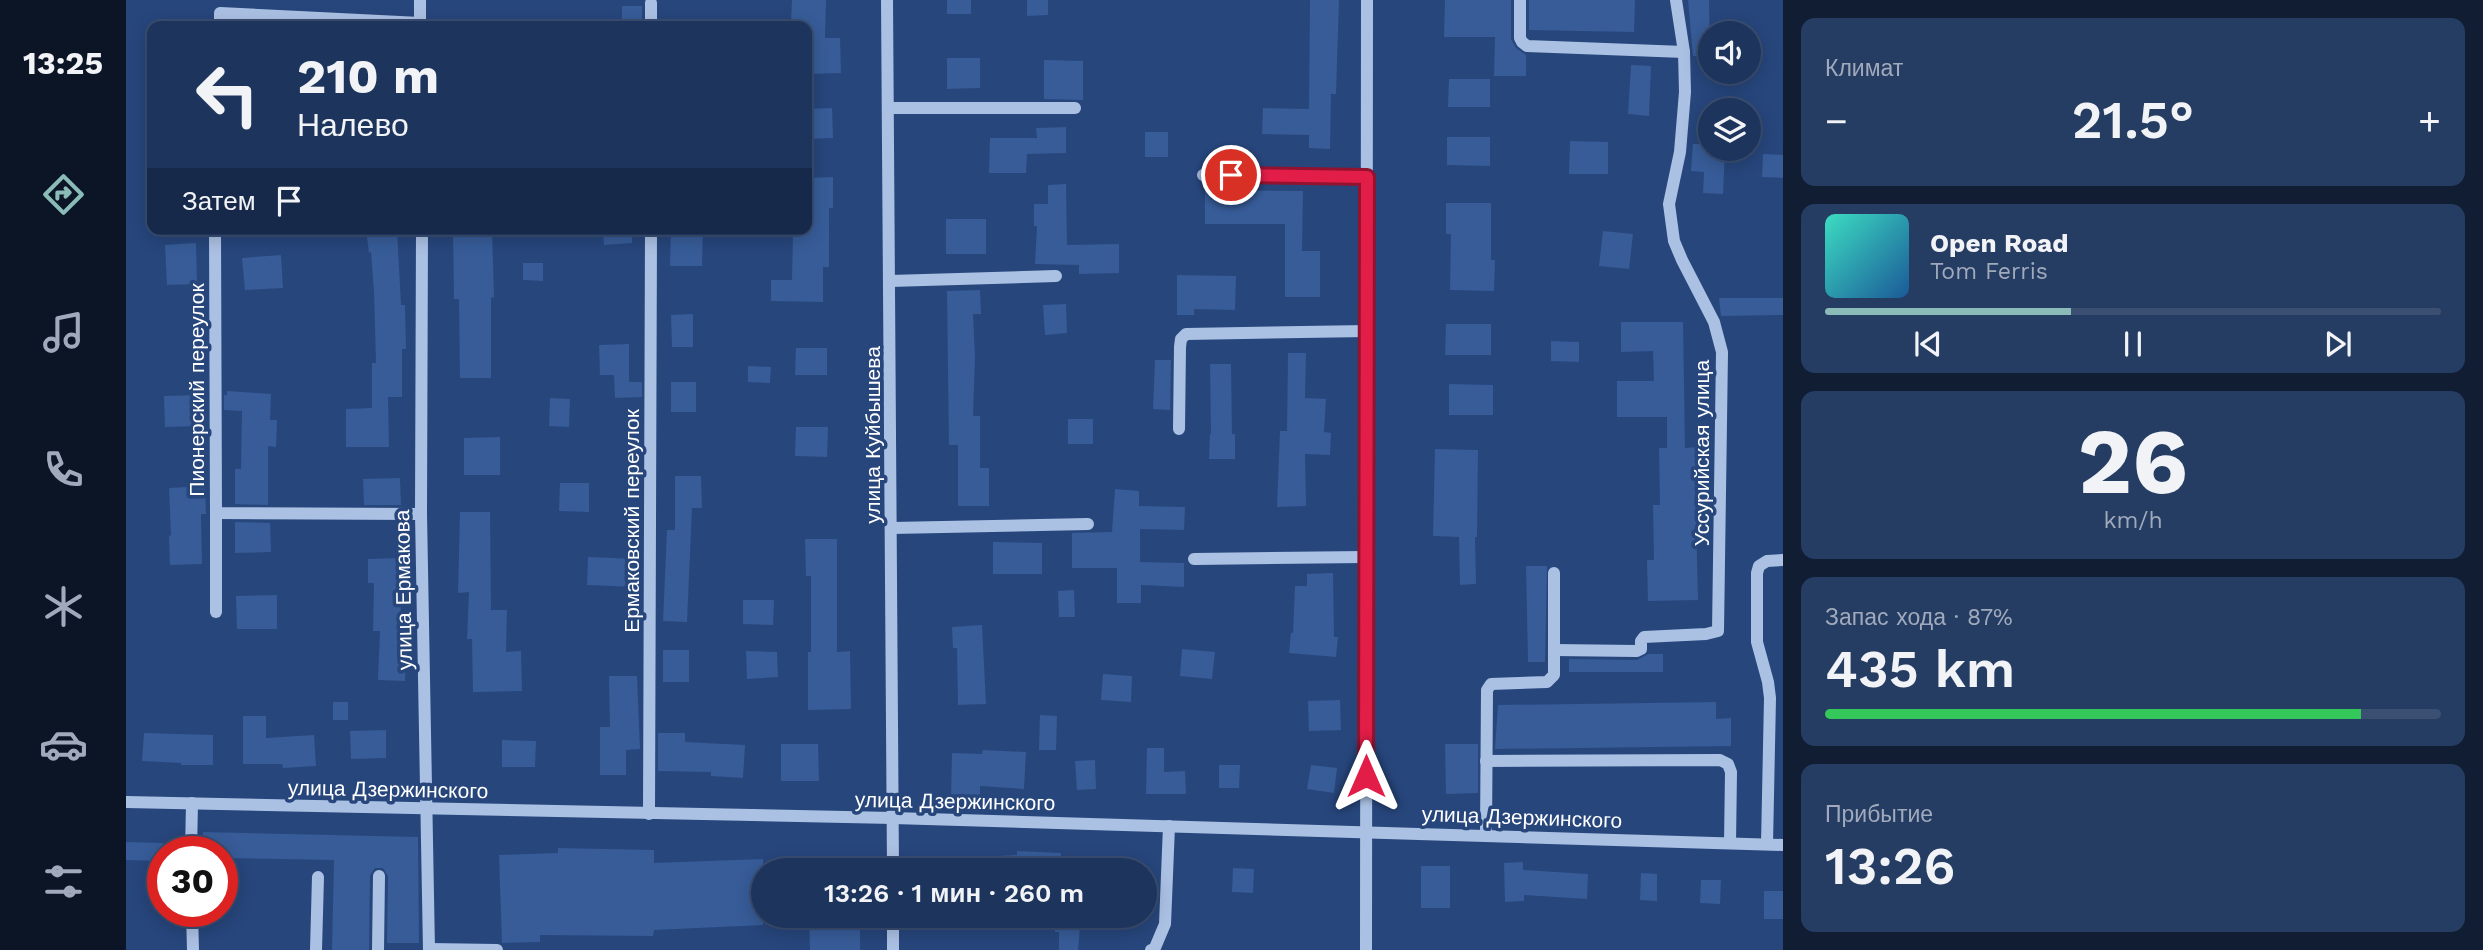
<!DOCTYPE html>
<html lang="ru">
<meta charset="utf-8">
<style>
body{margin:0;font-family:"Work Sans",sans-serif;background:#253c63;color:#f1f3f6;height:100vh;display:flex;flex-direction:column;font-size:26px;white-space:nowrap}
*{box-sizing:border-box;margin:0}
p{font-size:23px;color:#a0aabc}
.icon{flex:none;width:38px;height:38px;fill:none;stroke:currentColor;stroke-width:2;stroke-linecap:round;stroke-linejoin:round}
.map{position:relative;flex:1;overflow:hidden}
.side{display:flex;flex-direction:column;gap:18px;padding:18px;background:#101d33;width:700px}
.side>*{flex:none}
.guide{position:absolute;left:21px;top:21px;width:665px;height:214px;border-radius:14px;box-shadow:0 4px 18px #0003,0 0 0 2px #3b4f72;background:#1d345d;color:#f1f3f6;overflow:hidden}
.tools{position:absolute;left:1572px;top:21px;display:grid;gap:14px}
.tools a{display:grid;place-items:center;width:63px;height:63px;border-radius:50%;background:#1d345d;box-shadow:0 4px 18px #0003,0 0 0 2px #3b4f72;font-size:35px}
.speed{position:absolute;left:21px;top:836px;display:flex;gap:14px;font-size:35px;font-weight:700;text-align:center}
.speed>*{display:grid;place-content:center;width:91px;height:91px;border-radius:50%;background:#1d345d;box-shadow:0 4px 18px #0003,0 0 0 2px #3b4f72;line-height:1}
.speed .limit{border:10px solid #d22;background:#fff;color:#111}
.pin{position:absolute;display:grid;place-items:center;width:60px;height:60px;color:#fff;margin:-30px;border:4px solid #fff;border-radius:50%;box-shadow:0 2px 7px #0007}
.me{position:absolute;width:77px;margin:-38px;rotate:0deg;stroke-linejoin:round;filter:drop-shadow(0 0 5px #0008)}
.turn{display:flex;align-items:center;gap:24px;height:147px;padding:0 35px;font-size:32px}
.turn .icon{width:91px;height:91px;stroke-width:2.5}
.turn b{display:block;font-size:49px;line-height:60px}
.then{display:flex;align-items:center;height:66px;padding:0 35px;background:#0003;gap:14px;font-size:26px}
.big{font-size:52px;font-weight:600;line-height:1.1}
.side .tile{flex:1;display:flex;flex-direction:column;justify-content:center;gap:10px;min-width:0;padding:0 24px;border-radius:14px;background:#253c63}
.side .dial{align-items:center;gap:0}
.dial b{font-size:91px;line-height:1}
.song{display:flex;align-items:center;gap:21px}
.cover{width:84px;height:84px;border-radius:10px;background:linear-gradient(135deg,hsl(170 70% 55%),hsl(210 70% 35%))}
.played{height:7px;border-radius:4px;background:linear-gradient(90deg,#8bbbb9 40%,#3b4f72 40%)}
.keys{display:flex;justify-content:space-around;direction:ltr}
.heat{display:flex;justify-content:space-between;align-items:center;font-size:38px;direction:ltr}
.charge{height:10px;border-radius:5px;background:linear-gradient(90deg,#34c759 87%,#3b4f72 0)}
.trip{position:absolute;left:625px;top:858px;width:406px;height:70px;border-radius:35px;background:#1d345d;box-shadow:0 4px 18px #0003,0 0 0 2px #3b4f72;font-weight:600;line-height:70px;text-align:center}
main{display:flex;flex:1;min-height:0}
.menu{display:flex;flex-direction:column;width:126px;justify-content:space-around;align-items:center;background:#0c1525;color:#a0aabc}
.menu .icon{width:49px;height:49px}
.menu .on{color:#8bbbb9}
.menu b{font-size:32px;color:#f1f3f6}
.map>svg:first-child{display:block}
</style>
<main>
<nav class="menu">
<b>13:25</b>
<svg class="icon on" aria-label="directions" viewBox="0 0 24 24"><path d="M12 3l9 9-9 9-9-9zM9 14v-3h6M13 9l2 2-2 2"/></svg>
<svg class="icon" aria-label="music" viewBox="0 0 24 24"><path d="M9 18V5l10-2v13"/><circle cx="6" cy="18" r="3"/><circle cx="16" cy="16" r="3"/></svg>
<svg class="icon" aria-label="phone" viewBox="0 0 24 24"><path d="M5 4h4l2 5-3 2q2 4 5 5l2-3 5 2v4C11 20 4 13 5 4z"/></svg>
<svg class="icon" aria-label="climate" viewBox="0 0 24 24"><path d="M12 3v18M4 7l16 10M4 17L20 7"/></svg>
<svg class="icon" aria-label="car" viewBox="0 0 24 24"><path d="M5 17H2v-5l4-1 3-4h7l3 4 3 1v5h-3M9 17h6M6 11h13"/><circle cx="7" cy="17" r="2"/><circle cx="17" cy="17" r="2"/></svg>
<svg class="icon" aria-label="filters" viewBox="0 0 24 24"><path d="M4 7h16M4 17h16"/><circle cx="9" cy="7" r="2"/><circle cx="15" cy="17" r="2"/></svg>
</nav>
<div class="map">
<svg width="1657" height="950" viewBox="0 0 1657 950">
<rect width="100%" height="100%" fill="#27467c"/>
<g fill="#375c98">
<polygon points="666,0 700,0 699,38 714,38 715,73 681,74 681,23 665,23"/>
<rect x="821" y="0" width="24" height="14"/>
<polygon points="901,0 922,0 922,15 901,16"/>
<polygon points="1184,0 1213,0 1210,94 1205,94 1204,149 1183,148 1183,135 1136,134 1137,108 1183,109"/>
<polygon points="1319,0 1385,0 1385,39 1390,48 1400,55 1400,76 1368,76 1369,37 1318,37"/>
<polygon points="1403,0 1509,0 1508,32 1403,30"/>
<polygon points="1562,0 1583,0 1584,56 1567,56"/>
<rect x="496" y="6" width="20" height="20"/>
<polygon points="821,58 854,58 854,88 821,89"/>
<polygon points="918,60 957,61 957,100 918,99"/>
<polygon points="1505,65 1525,66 1523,116 1502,114"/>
<polygon points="1323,79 1364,79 1364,107 1322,107"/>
<polygon points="706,108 707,138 681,139 681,109"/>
<polygon points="940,127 940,153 901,154 900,173 863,173 864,138 911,138 910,128"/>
<rect x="1019" y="132" width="23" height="25"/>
<polygon points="1321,137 1364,137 1364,166 1321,165"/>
<polygon points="1444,141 1482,142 1482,174 1443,174"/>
<polygon points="1567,144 1584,144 1584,149 1599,149 1597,194 1577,193 1578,172 1565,171"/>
<polygon points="1637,154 1657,155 1657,178 1636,177"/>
<polygon points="707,177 707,208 703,208 703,267 697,267 697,302 645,301 645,280 666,280 667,231 681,231 681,178"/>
<polygon points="940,184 941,245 993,244 993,273 953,274 953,265 909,264 911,226 908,226 908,204 922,204 922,185"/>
<polygon points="1079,190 1177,191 1176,251 1194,251 1194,297 1159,297 1159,224 1079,224"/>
<polygon points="1320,203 1365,203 1365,260 1369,260 1368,291 1324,290 1325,234 1320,234"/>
<rect x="820" y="219" width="40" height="35"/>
<polygon points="240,229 271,229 275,305 279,305 280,349 276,349 276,397 262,397 263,447 220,447 220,409 246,408 246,363 250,363 248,292 245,252 243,253"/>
<polygon points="327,229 366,229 368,297 365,298 365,378 334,378 333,299 328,299"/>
<polygon points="477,229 506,229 506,243 478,245"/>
<polygon points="545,229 577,229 576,266 544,266"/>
<polygon points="1477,231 1507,234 1503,269 1473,266"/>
<polygon points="70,243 71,284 41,285 39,245"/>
<polygon points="155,255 157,288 119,290 116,258"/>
<polygon points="397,263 417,263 417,281 397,280"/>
<polygon points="1051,275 1110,276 1109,310 1068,309 1068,315 1051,315"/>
<polygon points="854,290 855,314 847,314 849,357 847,416 854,416 854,468 863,468 863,506 832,506 832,445 823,445 821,291"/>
<polygon points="1593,298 1657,298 1657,315 1595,316"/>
<polygon points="940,304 941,333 919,335 917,305"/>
<polygon points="567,314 567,347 546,347 545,315"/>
<polygon points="1495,322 1557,322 1559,448 1574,447 1574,479 1569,479 1572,600 1522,601 1521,560 1528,560 1527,505 1534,505 1533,448 1541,448 1541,417 1491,417 1491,381 1528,381 1527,351 1495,352"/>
<polygon points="1320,324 1365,324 1365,355 1319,355"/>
<polygon points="1425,341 1453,342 1453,362 1425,361"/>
<polygon points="503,344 503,382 516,382 516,397 489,398 488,375 474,375 473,345"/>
<polygon points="670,348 701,348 701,375 669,375"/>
<polygon points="1162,353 1180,353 1179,398 1200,399 1198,432 1205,433 1204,455 1179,454 1180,506 1151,507 1154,431 1161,431"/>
<polygon points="1029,360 1045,360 1044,410 1027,409"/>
<polygon points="1084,364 1105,364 1106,434 1109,434 1109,459 1083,459 1084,434 1085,434"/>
<polygon points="622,366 645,367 644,383 622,382"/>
<rect x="545" y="382" width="25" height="30"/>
<polygon points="1323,384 1367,385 1367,415 1323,415"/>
<polygon points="101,391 145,394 144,420 151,420 150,447 142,446 142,505 109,504 109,469 115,469 116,411 98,410 98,395 101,395"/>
<polygon points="74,395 81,395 81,410 75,409 75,426 39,427 38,396"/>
<polygon points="424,398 444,399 443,427 423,426"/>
<rect x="942" y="419" width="25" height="25"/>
<polygon points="670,427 702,427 701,457 669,456"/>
<polygon points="374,437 374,475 338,475 338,438"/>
<polygon points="1309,449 1352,450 1351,537 1349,537 1350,584 1334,585 1333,537 1307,536"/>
<polygon points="549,476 575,476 576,508 566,508 561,622 537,621 541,530 549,530"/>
<polygon points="274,478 275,505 238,505 237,479"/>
<polygon points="434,483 463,483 463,512 433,511"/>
<polygon points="79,486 80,514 75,514 76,564 44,565 43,536 45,535 43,488"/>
<polygon points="989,489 1013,491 1013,506 1059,507 1058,530 1014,529 1014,562 1058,563 1058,587 1015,585 1015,603 991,603 991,568 946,568 946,533 986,532"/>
<polygon points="334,512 364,512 365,610 381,610 380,652 395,651 396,691 347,692 346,639 341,639 343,592 332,593"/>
<polygon points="109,522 144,523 145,552 109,553"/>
<polygon points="679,539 711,539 711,652 724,651 725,709 682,710 682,652 685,652 685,576 680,576"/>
<polygon points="867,542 916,543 916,574 867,574"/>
<polygon points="462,557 512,559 511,587 461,585"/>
<polygon points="272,558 275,601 274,649 280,649 279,681 252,680 254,631 247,631 248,583 242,583 242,559"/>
<polygon points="1400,566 1421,566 1419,662 1402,662"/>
<polygon points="1207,573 1208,637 1212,637 1210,657 1163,653 1165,633 1167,633 1169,586 1181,586 1181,574"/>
<polygon points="948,590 949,617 933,617 932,591"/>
<polygon points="151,595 151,629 111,629 110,596"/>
<polygon points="617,600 648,600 647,625 617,624"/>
<polygon points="856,625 860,704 832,705 831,648 827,648 826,627"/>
<polygon points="1056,649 1089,652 1086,679 1054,676"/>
<rect x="537" y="650" width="26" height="32"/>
<polygon points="620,651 651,652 652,677 621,679"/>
<polygon points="1522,654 1537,654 1537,672 1443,672 1443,659 1511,660"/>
<polygon points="977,674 1006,676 1005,702 975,700"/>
<polygon points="483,676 511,676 514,749 500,750 500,775 474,775 474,727 484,727"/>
<polygon points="1214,700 1215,730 1183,731 1182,701"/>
<rect x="207" y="702" width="15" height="18"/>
<polygon points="1590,702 1590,719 1605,718 1605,746 1369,749 1372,705"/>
<polygon points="914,715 931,716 930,750 913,750"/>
<polygon points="117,716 140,716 140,738 188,735 190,766 157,768 156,764 117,764"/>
<polygon points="260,730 260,758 225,759 224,731"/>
<polygon points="18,733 87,735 87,765 55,765 55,763 16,761"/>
<polygon points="532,733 559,733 559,742 619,745 617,778 585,776 585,772 532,771"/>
<polygon points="376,740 410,741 409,767 376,767"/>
<polygon points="655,744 692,744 693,781 655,781"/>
<polygon points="1319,744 1352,744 1352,793 1320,794"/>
<polygon points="1021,748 1038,748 1038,772 1059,771 1060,794 1020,794"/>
<polygon points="857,750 900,752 898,789 854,786 854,800 825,799 826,753 856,754"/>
<polygon points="969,760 970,789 951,790 949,761"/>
<polygon points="1093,765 1114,765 1113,788 1093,788"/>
<polygon points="1185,765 1211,768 1208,793 1181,789"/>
<polygon points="77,832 292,837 293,943 261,943 262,876 257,868 249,868 244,875 243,950 206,950 208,860 96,858 96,852 77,852"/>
<polygon points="0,842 37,843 37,861 0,860"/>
<polygon points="432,848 528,850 528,863 637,859 637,925 528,930 527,936 414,935 414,942 376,943 373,855 432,853"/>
<polygon points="891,851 935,853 934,870 851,870 851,857 891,855"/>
<polygon points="1397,862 1397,870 1462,874 1461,899 1398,895 1398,901 1379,902 1378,863"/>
<rect x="1295" y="866" width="29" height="42"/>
<polygon points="1107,868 1128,869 1127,893 1106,892"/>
<polygon points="1515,873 1531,874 1531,901 1514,900"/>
<polygon points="1575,880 1595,880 1594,904 1574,903"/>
<rect x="1638" y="891" width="19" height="28"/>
<polygon points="683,915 734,915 734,950 684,950"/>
<polygon points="929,915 955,915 952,950 933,950 933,932 929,932"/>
</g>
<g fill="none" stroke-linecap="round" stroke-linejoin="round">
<g stroke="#abc1e4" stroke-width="12">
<polyline points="294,0 294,26"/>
<polyline points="761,0 767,870"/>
<polyline points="1394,0 1394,38 1396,42 1401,46 1558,52"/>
<polyline points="525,3 525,26"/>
<polyline points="94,26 94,13 294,23"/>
<polyline points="762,108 949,108"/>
<polyline points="1077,175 1241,177"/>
<polyline points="89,229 90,513 295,514"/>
<polyline points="296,229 295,514 303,950"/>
<polyline points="764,281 930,276"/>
<polyline points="1053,429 1054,347 1055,339 1060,334 1241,331"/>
<polyline points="766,528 962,524"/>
<polyline points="1068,559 1239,557"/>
<polyline points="90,612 90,513"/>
<polyline points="1428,650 1511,651 1515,649 1515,641 1518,637 1580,634 1592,631 1596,352 1588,322 1556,260 1548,241 1543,204 1554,152 1559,92 1558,52 1550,0"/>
<polyline points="1360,761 1594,760 1602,764 1605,772 1604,843"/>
<polyline points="0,802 767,818 1657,845"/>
<polyline points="523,814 525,229"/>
<polyline points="1360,835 1361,690 1365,684 1421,682 1428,675 1428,573"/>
<polyline points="1641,844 1644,698 1642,682 1631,642 1631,573 1633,566 1641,561 1657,560"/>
<polyline points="65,852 66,803"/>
<polyline points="66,912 67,950"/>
<polyline points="767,915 767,950"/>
<polyline points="303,949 371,950"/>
<polyline points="190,950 192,877"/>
<polyline points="252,950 253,876"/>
<polyline points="1025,950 1028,950 1039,924 1043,826"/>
<polyline points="1240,950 1241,0"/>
</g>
</g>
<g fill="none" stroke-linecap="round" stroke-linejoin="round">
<defs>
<polyline id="route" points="1105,175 1241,177 1240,776"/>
</defs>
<use href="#route" stroke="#92132f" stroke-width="18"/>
<use href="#route" stroke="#e11d48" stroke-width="12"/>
</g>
<g text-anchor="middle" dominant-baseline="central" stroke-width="7" stroke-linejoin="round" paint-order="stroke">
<g font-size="21" fill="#fff" stroke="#27467c">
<text transform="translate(70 390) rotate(-90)">Пионерский переулок</text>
<text transform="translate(746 435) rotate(-90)">улица Куйбышева</text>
<text transform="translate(1575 453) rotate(-90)">Уссурийская улица</text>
<text transform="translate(505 521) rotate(-90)">Ермаковский переулок</text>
<text transform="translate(277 590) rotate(-91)">улица Ермакова</text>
<text transform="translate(262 789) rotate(1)">улица Дзержинского</text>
<text transform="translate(829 801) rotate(1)">улица Дзержинского</text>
<text transform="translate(1396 817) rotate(2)">улица Дзержинского</text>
</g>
</g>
</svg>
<div class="tools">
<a><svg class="icon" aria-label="sound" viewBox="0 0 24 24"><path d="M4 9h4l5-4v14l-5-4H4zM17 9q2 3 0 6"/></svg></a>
<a><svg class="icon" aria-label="layers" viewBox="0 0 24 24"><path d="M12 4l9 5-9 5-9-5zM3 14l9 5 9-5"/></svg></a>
</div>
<div class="speed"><div class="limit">30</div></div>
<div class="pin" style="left:1105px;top:175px;background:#d93025"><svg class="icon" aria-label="arrive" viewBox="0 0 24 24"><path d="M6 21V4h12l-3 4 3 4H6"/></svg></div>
<svg class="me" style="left:1240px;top:776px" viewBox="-20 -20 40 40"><path d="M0-17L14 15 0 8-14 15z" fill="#e11d48" stroke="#fff" stroke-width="4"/></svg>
<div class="trip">13:26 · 1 мин · 260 m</div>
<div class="guide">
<div class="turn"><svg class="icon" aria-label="left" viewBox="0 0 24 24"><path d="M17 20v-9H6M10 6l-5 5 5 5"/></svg><div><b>210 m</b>Налево</div></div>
<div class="then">Затем<svg class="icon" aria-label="arrive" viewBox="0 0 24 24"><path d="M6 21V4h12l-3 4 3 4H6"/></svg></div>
</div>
</div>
<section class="side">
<div class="tile"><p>Климат</p>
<div class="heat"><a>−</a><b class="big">21.5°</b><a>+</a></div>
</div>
<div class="tile">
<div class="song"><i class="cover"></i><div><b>Open Road</b><p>Tom Ferris</p></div></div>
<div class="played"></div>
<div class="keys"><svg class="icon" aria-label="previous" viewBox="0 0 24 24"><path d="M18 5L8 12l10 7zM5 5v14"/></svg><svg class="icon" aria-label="pause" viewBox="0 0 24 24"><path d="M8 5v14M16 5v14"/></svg><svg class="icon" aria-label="next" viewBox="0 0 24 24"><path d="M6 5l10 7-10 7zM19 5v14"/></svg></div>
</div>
<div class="tile dial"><b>26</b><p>km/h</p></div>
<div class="tile"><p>Запас хода · 87%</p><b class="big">435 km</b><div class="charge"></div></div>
<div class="tile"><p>Прибытие</p><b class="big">13:26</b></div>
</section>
</main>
